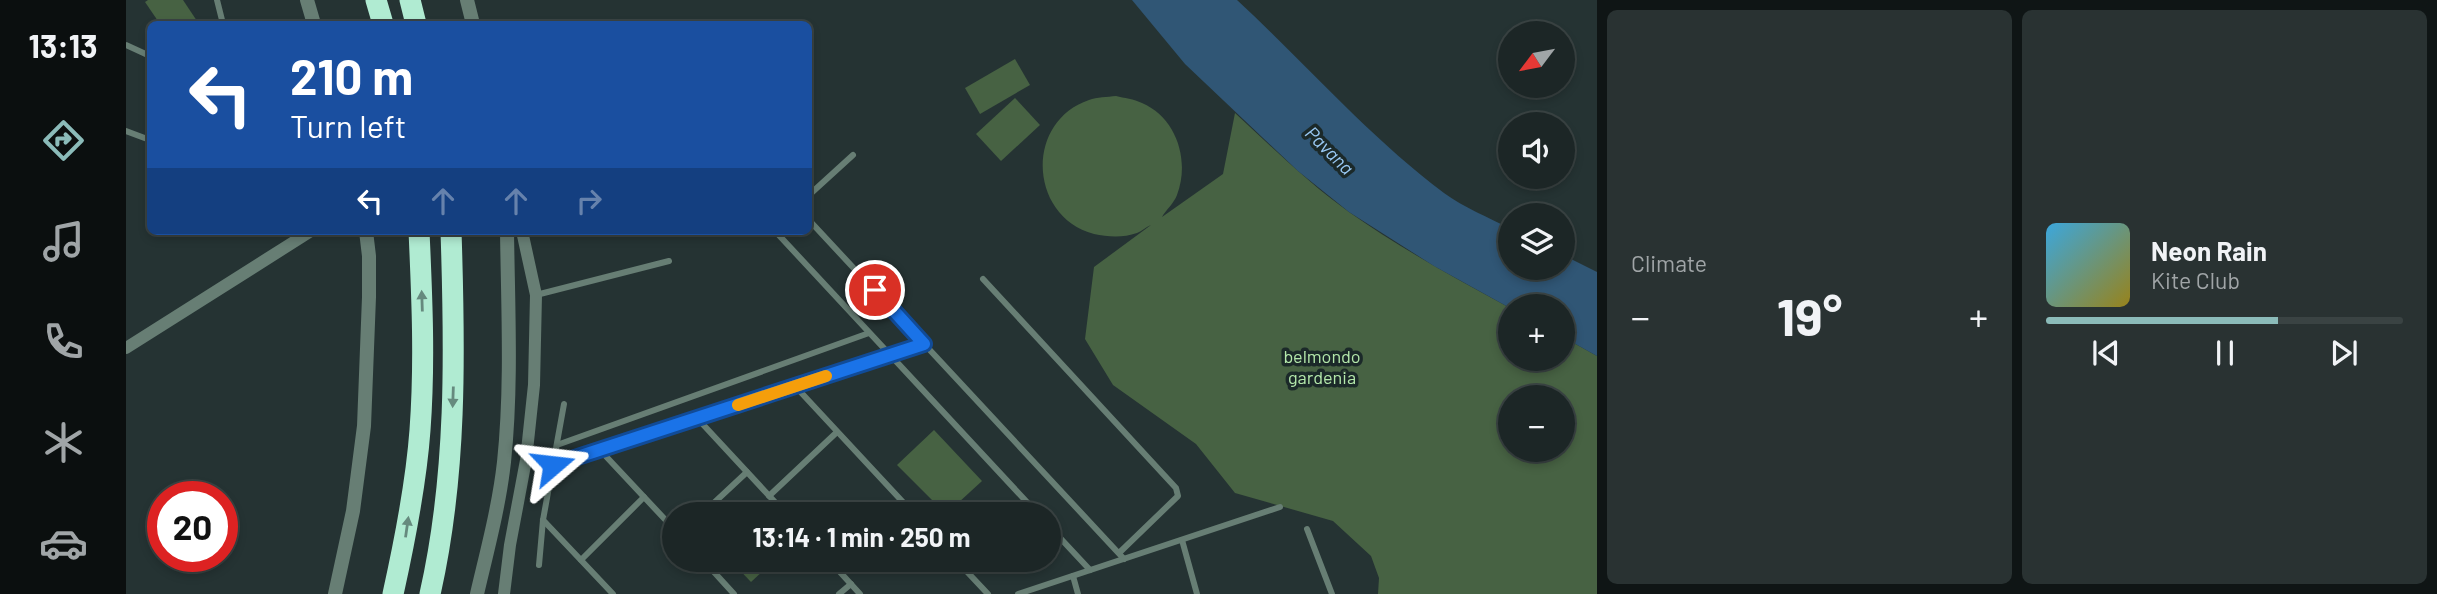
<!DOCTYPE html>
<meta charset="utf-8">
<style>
body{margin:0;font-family:Barlow,sans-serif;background:#293232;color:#f1f3f6;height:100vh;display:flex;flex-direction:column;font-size:26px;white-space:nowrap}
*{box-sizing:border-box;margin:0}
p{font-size:23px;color:#a0a5a7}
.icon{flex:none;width:38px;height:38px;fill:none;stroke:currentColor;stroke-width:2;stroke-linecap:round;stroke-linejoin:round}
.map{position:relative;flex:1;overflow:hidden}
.sheet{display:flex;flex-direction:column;gap:10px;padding:10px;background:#0f1515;width:840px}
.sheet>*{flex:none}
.hud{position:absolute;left:21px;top:21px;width:665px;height:214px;border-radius:10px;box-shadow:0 4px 10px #0003,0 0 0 2px #3a4343;background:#1a4fa0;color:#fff;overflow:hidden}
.needle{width:46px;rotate:238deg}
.tools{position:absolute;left:1372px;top:21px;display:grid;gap:14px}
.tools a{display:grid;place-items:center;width:77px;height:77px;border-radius:50%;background:#1c2626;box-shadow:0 4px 10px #0003,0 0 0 2px #3a4343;font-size:35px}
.speed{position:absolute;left:21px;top:481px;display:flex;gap:14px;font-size:35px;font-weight:700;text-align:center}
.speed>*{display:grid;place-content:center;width:91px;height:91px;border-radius:50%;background:#1c2626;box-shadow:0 4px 10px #0003,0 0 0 2px #3a4343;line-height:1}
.speed .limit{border:10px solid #d22;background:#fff;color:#111}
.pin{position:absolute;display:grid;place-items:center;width:60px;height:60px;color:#fff;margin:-30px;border:4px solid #fff;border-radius:50%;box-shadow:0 2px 7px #0007}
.me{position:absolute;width:77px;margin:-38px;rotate:73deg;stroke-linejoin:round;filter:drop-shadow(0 0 5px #0008)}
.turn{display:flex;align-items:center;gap:24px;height:147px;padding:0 28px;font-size:32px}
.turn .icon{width:91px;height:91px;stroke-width:2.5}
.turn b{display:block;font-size:49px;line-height:60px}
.lanes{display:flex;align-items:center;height:66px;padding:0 28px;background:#0003;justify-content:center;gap:35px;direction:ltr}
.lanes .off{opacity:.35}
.big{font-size:52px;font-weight:700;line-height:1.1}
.sheet .tile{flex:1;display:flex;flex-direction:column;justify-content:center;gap:10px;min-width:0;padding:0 24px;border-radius:10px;background:#293232}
.song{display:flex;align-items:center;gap:21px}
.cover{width:84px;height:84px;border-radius:10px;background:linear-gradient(135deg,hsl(200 70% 55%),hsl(50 70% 35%))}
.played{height:7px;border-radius:4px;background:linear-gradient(90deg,#8bbbb9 65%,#3a4343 65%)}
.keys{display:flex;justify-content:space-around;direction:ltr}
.heat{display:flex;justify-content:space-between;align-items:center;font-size:38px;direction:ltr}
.sheet .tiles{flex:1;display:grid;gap:10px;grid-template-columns:repeat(2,1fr)}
.trip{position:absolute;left:536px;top:502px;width:399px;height:70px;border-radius:35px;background:#1c2626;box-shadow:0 4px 10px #0003,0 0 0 2px #3a4343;font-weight:700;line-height:70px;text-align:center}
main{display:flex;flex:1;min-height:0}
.dock{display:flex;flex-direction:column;width:126px;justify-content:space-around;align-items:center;background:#0b0f0f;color:#a0a5a7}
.dock .icon{width:49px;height:49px}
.dock .selected{color:#8bbbb9}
.dock b{font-size:32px;color:#f1f3f6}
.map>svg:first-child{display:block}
</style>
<main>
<nav class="dock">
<b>13:13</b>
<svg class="icon selected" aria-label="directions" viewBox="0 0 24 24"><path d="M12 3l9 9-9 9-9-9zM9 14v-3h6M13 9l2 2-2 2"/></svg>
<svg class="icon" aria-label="music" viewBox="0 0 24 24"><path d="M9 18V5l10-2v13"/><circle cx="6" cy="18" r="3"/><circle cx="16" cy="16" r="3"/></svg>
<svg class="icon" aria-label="phone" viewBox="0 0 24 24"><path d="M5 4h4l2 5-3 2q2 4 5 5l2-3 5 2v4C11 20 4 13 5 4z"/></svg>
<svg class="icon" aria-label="climate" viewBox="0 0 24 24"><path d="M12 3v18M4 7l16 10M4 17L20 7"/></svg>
<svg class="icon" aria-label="car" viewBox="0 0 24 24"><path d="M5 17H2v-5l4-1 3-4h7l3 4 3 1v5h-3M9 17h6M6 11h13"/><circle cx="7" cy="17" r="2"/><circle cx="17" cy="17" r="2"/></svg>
</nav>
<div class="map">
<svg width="1471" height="594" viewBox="0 0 1471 594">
<rect width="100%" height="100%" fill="#253333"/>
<g fill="#476243" fill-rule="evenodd">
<polygon points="22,0 57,0 73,24 34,24 19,2"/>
<polygon points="889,59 904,85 854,114 839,88"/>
<path d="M 990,96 C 998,98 1008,99 1016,103 C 1051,118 1064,161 1051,195 C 1048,203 1040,210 1036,217 L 1097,174 L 1109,113 C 1146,147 1182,183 1223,212 C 1274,248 1329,278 1384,308 L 1384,359 L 1437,359 L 1437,337 L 1471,356 L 1471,594 L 1252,594 L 1253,578 L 1245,556 L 1207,521 L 1109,493 L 1070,444 L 987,385 L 959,339 L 968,267 L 1025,225 C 1020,227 1016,231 1011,233 C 997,238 982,237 968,234 C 903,217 898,122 963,100 C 971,97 981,97 990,96 ZM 1384,397 L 1437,397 L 1437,450 L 1384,450 Z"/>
<polygon points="889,98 914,125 875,161 850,134"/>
<polygon points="808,430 856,481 820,514 771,465"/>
<polygon points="604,560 649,560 625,582"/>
</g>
<path fill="#305675" d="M 1006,0 L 1111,0 C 1180,64 1243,137 1318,193 C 1338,208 1363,217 1384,229 L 1384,268 L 1437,268 L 1437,255 L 1471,272 L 1471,356 L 1437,337 L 1437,306 L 1384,306 L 1384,308 L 1308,266 L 1223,212 L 1172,171 L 1059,64 Z"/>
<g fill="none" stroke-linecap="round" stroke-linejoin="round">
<g stroke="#677e74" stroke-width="6">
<polyline points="91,0 97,24"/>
<polyline points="0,45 24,56"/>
<polyline points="0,131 24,140"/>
<polyline points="682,196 727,155"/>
<polyline points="682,219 998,559"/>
<polyline points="649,231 912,514"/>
<polyline points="857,279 1050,488 1052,496 993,553"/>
<polyline points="410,295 543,261"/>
<polyline points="669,386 788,514"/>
<polyline points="571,418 660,514"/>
<polyline points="431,445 743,333"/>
<polyline points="474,450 548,529"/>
<polyline points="427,465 798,344"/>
<polyline points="643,496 711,432"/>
<polyline points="576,514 621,472"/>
<polyline points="417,520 487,594"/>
<polyline points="922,525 964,570"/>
<polyline points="1181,529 1206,594"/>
<polyline points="1056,540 1071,594"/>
<polyline points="455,560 518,497"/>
<polyline points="577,560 608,594"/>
<polyline points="703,560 734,594"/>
<polyline points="830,560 862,594"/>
<polyline points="413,565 417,520 438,404"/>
<polyline points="947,576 952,594"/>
<polyline points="713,594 725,584"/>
<polyline points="892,594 1154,507"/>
</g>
<g stroke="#677e74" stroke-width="12">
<polyline points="0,348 185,231"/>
<polyline points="378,594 384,545 400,460 408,385 410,295 396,231"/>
</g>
<g stroke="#677e74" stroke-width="14">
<polyline points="181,0 188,24"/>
<polyline points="341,0 347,24"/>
<polyline points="209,594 227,511 238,426 243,297 243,256 240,231"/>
<path d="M 351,594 C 361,551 373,507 378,462 C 386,386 382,308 381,231"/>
</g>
<g stroke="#b0ebd2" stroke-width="21">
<polyline points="250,0 257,24"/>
<polyline points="284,0 290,24"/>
<path d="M 267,594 C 279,540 290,485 294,430 C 299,363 296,297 293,231"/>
<path d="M 304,594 C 331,475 329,352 325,231"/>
</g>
</g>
<defs><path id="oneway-solid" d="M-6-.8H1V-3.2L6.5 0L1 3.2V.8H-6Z" transform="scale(1.75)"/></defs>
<g fill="#668a7e">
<use href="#oneway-solid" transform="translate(296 301) rotate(-92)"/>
<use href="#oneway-solid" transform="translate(327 397) rotate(92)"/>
<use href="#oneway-solid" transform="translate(281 527) rotate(-82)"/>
</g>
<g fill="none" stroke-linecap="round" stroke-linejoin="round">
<defs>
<polyline id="route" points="427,465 798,344 749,290"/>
</defs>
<use href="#route" stroke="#114b97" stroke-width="18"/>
<use href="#route" stroke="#1a73e8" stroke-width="12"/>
<polyline stroke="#f59e0b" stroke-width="12" points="612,405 700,376"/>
</g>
<g text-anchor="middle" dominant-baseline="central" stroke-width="7" stroke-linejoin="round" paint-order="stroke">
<g font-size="18" fill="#b4e8ab" stroke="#1b2929">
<text x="1196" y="356">belmondo<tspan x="1196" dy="21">gardenia</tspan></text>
</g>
<g font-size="19" font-style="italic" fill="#99c9f4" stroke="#1b2929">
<text transform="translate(1204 150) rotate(45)">Pavana</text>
</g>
</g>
</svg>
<div class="tools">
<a><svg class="needle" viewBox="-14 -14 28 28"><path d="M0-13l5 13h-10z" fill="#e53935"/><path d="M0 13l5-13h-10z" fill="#a0a5a7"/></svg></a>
<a><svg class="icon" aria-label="sound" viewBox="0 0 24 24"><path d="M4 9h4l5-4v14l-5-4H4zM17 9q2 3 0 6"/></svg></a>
<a><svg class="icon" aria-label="layers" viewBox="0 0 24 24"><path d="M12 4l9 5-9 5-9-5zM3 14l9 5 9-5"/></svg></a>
<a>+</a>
<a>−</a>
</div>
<div class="speed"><div class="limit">20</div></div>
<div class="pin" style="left:749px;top:290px;background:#d93025"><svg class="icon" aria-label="arrive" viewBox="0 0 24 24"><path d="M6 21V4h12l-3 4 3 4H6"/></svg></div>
<svg class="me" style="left:427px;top:465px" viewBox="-20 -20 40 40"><path d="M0-17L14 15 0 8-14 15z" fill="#1a73e8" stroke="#fff" stroke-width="4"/></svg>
<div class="trip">13:14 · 1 min · 250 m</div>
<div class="hud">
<div class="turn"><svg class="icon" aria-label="left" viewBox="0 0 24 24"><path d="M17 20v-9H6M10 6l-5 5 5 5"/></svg><div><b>210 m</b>Turn left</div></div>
<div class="lanes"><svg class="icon" aria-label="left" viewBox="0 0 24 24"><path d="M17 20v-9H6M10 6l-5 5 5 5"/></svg><svg class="icon off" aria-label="ahead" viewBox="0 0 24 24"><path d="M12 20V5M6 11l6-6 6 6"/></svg><svg class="icon off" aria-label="ahead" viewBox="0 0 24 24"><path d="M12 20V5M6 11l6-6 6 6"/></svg><svg class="icon off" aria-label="right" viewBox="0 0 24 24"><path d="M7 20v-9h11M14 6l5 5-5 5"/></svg></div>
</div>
</div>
<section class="sheet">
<div class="tiles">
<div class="tile"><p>Climate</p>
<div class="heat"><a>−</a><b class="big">19°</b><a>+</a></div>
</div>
<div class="tile">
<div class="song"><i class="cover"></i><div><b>Neon Rain</b><p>Kite Club</p></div></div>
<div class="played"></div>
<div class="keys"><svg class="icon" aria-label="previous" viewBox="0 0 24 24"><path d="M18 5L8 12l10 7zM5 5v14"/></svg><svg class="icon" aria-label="pause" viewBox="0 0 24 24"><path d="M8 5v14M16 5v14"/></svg><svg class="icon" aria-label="next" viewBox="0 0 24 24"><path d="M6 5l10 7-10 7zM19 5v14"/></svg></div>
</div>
</div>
</section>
</main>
